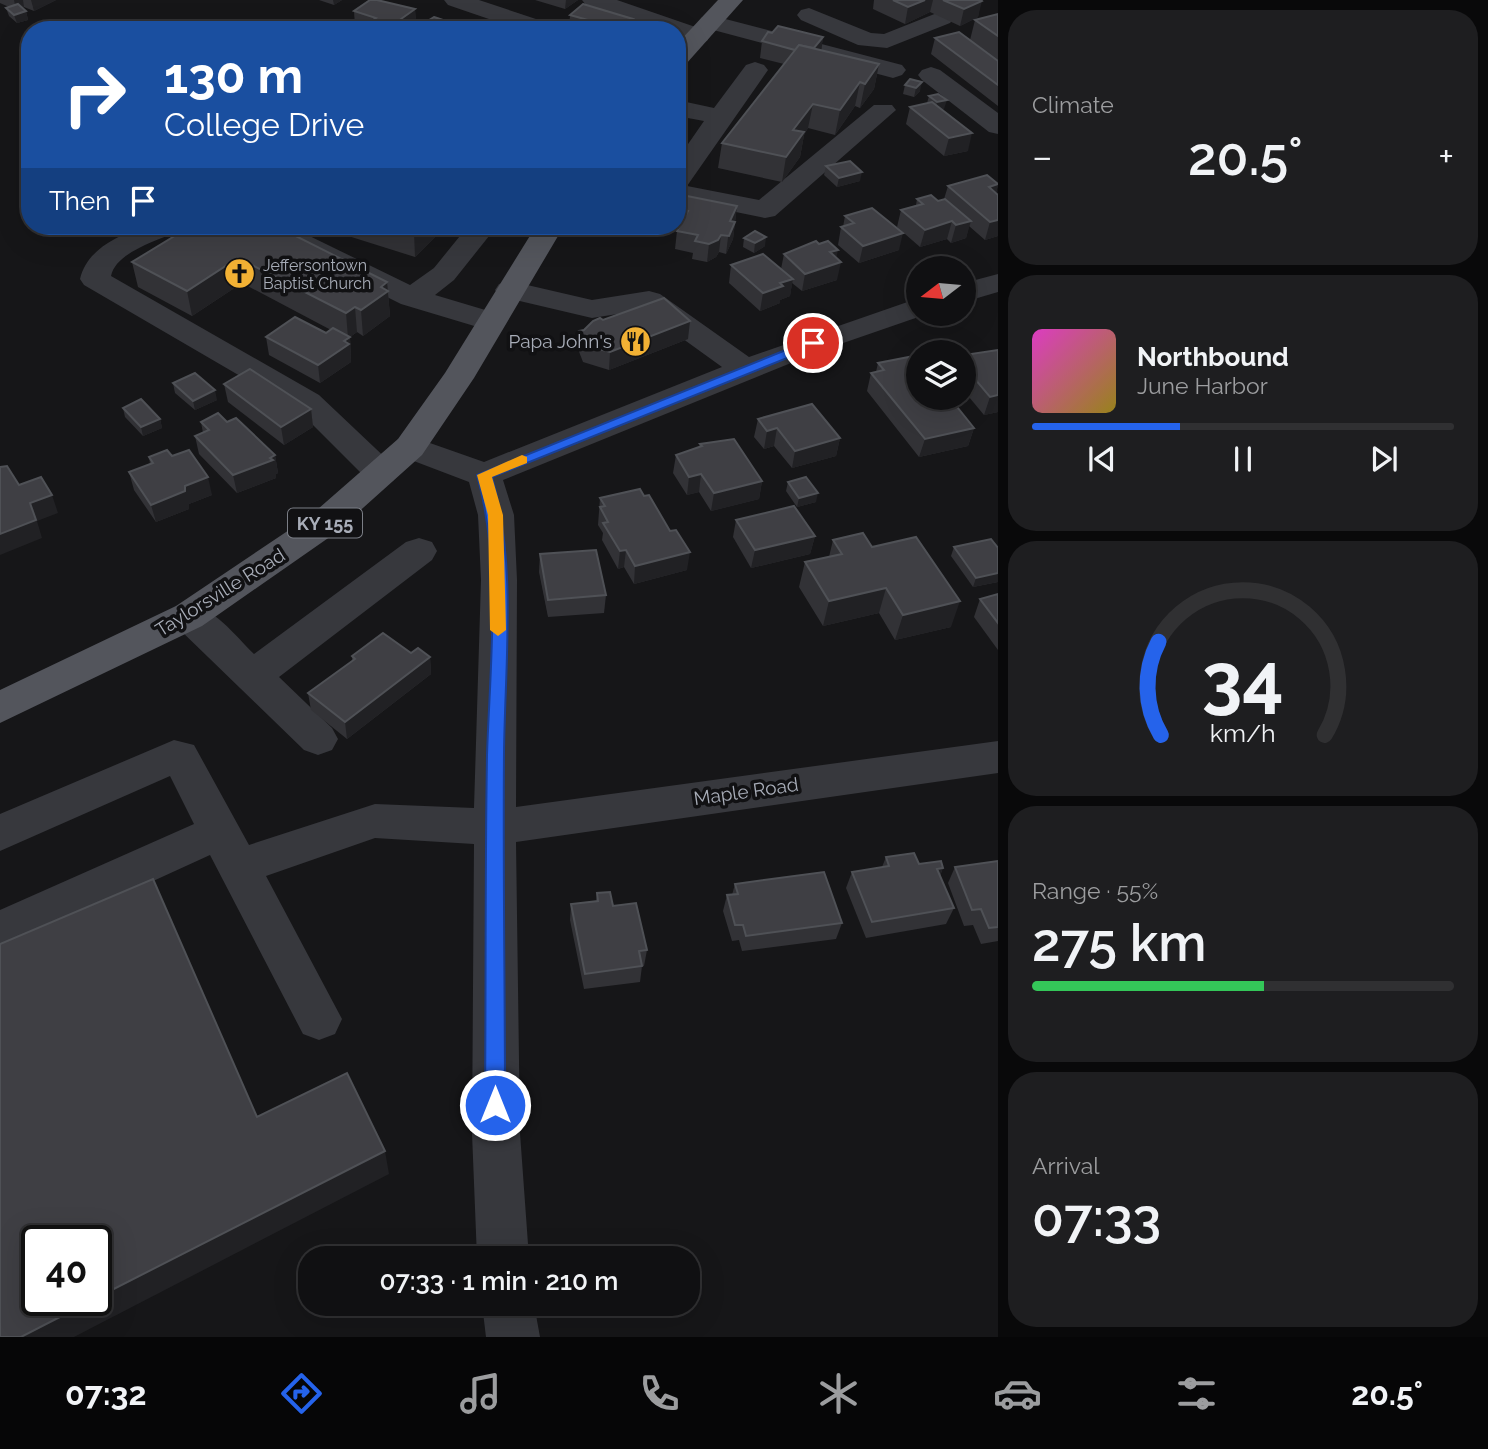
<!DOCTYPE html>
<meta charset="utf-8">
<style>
body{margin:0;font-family:Raleway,sans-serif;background:#1e1e20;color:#f1f3f6;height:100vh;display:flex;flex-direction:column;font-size:26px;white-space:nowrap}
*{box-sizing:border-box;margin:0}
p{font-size:23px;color:#9c9d9f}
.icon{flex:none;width:38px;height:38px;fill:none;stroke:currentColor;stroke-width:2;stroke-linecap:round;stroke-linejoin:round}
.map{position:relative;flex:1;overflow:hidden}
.sheet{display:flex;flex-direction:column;gap:10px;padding:10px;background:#09090a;width:490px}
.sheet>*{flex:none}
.hud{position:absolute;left:21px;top:21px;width:665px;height:214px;border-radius:28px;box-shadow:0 7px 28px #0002,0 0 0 2px #303032;background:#1a4fa0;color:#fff;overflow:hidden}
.needle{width:46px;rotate:254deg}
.fabs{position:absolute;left:906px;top:256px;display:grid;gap:14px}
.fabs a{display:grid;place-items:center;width:70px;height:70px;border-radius:50%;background:#101012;box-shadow:0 7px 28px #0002,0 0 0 2px #303032;font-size:35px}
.speed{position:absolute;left:21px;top:1225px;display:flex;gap:14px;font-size:35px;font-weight:700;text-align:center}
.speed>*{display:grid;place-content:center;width:91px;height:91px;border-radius:50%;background:#101012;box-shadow:0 7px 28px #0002,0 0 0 2px #303032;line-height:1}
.speed .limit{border:4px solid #111;border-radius:10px;background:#fff;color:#111}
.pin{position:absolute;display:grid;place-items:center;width:60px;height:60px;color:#fff;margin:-30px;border:4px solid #fff;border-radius:50%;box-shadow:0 2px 7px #0007}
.me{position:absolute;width:77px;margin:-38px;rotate:0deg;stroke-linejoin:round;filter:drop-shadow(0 0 5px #0008)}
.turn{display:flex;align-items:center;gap:24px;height:147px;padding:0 28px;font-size:32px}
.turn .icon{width:91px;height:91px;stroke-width:2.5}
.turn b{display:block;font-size:49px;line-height:60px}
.then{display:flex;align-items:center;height:66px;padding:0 28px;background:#0003;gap:14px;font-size:26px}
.big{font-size:52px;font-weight:600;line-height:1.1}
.sheet .widget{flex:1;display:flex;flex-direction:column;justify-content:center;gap:10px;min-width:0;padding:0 24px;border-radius:28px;background:#1e1e20}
.sheet .dial{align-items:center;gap:0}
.dial svg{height:182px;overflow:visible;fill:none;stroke:#303032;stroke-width:7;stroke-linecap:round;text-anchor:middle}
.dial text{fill:#f1f3f6;stroke:none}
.song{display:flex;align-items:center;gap:21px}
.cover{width:84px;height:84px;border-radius:10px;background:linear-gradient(135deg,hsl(310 70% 55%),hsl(50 70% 35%))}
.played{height:7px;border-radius:4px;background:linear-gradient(90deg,#2563eb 35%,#303032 35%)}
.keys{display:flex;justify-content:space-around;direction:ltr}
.heat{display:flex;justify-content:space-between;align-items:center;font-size:38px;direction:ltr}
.charge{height:10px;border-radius:5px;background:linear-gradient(90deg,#34c759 55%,#303032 0)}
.trip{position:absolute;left:298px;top:1246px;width:402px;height:70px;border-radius:28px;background:#101012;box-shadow:0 7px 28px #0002,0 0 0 2px #303032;font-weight:600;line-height:70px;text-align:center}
.tab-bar{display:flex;height:112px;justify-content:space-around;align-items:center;background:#060607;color:#9c9d9f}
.tab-bar .icon{width:49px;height:49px}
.tab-bar .selected{color:#2563eb}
.tab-bar b{font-size:32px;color:#f1f3f6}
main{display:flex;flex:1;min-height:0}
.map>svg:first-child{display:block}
</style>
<main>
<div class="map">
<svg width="998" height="1337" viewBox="0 0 998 1337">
<rect width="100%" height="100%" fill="#161618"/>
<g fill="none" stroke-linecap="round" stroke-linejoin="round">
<g fill="#37383d" fill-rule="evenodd">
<polygon points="444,0 479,0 554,25 557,30 521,30 448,5"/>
<polygon points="582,0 617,0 707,31 710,36 707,41 698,43 677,37 677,30 657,30 586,5"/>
<polygon points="809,8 871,33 884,34 942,11 950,13 954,18 950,23 887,48 858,45 801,20 797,15 801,10"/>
<polygon points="710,15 902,65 906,70 902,75 893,78 702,27 698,22 702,17"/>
<polygon points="755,62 764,65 768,70 687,186 759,200 874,105 892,105 896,110 775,216 765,218 677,200 677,160 704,121 677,116 677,100 714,108 746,65"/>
<polygon points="931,67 940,70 998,113 998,134 989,132 922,80 918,75 922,70"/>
<path d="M 143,226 L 180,226 L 176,232 C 157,241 116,252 111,276 L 319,395 L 393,465 L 398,473 L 393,481 L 381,485 L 369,481 L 297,409 L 84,285 L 80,279 C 87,249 117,237 143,226 Z"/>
<polygon points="253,226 289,226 410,285 434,268 468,226 497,226 454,280 435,295 502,315 506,322 502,329 491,331 401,304 257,232"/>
<polygon points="998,274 998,292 964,302 964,283"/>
<polygon points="510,281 592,300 649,291 660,294 749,357 919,298 919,313 930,313 823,350 503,480 514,515 517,580 516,807 998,741 998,773 516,842 520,1133 529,1258 477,1258 472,1133 474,844 375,838 266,876 342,1019 335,1034 319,1040 303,1034 210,855 0,951 0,910 194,824 170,776 0,851 0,814 174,740 194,745 249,845 375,804 474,808 481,580 478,515 469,482 398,455 393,447 398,439 410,436 484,462 722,367 643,310 592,318 499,296 495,290 499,284"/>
<path d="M 419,538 L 432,542 L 437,551 L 432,560 L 279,677 L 332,728 L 338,739 L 332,750 L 318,755 L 304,750 L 176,626 L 170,616 L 176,606 C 207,597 233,634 254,654 L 406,542 Z"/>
<polygon points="482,1304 534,1304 540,1337 486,1337"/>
</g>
<g fill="#53555c" fill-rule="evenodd">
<polygon points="718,0 743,0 686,64 677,66 677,44"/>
<polygon points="536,226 564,226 474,378 422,455 334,534 202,626 0,723 0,690 176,606 310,516 398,439 445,373"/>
</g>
</g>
<g fill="#323236">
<polygon points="0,0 56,0 34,11 24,7 22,8 26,11 28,20 17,23 9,16 6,8 9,7 0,3"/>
<polygon points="319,0 342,0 334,5"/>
<polygon points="535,0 578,0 565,9"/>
<polygon points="874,0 981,0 978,17 960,26 930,12 905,24 873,9"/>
<polygon points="415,9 416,26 410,30 361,30 355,28 354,11"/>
<polygon points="998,14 998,106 931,54 935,38 970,40 975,20"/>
<polygon points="570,15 632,30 569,30"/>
<polygon points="823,37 821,50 879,64 874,89 860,108 855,106 835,135 808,128 804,135 800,157 782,182 718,168 722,143 784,64 760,58 762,41"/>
<polygon points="910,79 920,91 914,97 903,94 905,85"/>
<polygon points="929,96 944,109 941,110 968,151 944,156 906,124 910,107 927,103"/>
<polygon points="826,166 860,181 837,187 824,175"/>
<polygon points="998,184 996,193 998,195 998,236 985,240 969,226 966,238 951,243 947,239 920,247 897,227 901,210 916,205 917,199 938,201 944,199 948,186"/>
<polygon points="677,194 737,206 733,239 726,254 719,252 716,257 707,262 692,259 693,253 675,249 677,231 679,227 674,226 677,226"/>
<polygon points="845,216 899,250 859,263 838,245 841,227 843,227"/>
<polygon points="191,226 387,282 390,316 363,336 357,332 350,337 351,362 320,383 269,355 266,337 326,333 331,330 242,283 192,316 138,287 132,262"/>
<polygon points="326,226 446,226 415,257 326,229"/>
<polygon points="744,238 765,246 754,253 743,247"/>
<polygon points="784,254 837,258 837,280 802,291 792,283 790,296 780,300 780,303 760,311 729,283 731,265 781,269"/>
<polygon points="603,320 688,339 609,370 583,362 578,349 579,331 584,330"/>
<polygon points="964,355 998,412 984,415 964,391"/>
<polygon points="878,363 919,397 962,397 958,408 974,428 968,446 919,457 867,391 871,373 876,372"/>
<polygon points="173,383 217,400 195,410 175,393"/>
<polygon points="224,384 311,409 313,427 284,445 228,402"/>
<polygon points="123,408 160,419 162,428 143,436 125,417"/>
<polygon points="758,419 840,438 836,456 792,468 774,446 764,449 754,437"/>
<polygon points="201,422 227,422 275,455 278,473 276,474 276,478 237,493 199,454 195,436 203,433"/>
<polygon points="700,444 762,481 759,499 711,511 699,492 687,495 673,473 676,455 699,447"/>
<polygon points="172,456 212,495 189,504 189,509 156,522 134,490 129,472 150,464 149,457"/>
<polygon points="788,482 816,502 797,507 786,491"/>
<polygon points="600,498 687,570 634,584 624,567 618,569 602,540 603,533 598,525"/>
<polygon points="736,520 815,536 810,554 751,568 733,537"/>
<polygon points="833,540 872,547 951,627 895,640 879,613 823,626 799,587 805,562 829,557"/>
<polygon points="954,547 998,548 998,582 973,587 951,556"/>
<polygon points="540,554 606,595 604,613 548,617 539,572"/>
<polygon points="998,594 998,650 974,617 980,599"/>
<polygon points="411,653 430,657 431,674 347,739 311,710 308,693 352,661 352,656"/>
<polygon points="886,857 943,868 940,876 954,908 946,924 866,938 846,888 852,872 882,867"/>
<polygon points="998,861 998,941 981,944 973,925 964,926 948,883 955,867"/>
<polygon points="735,884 842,923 836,939 742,951 739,940 732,941 723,911 727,895 732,895"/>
<polygon points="597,893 613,906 647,950 644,966 642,966 640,982 584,989 570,920 571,904 596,901"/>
</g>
<g fill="#212124">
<polygon points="14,0 23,0 24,7 16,10"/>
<polygon points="31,0 56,0 34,11"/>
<polygon points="333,0 342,0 334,5"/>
<polygon points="566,0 578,0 565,9"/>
<polygon points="925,0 933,0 930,12 905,24 908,7"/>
<polygon points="982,1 978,17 960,26 964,9"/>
<polygon points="415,9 416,26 410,30 387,30"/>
<polygon points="26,11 28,20 17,23 14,15"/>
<polygon points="633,19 632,30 620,30 620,29"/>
<polygon points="823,37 821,54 810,53"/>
<polygon points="879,64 874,89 860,108 865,84"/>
<polygon points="860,82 855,106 835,135 840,110"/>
<polygon points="922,82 920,91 914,97 916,88"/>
<polygon points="947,100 944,109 935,111 937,102"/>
<polygon points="813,104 808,128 804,135 800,157 782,182 786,157 793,130"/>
<polygon points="972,133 968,151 944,156 949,138"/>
<polygon points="862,172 860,181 837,187 839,178"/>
<polygon points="998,185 998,186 993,202 989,187"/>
<polygon points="737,206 733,239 726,254 730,221"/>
<polygon points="998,220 998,236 985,240 990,222"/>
<polygon points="952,221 947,239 920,247 925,230"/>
<polygon points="971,221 966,238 951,243 956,225"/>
<polygon points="420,226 446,226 415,257 414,232"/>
<polygon points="903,233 899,250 859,263 863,246"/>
<polygon points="721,235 719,252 716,257 707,262 709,244"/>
<polygon points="766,237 765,246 754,253 755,243"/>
<polygon points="838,250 835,264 841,262 837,280 802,291 805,274 830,252"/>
<polygon points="238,258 242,283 192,316 187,291"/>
<polygon points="793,279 790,296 780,300 780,303 760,311 763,293 780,283"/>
<polygon points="387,282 390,316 363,336 361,310 381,287"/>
<polygon points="355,307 357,332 350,337 351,362 320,383 318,365 348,338 346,313"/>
<polygon points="690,321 688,339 609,370 610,352"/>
<polygon points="215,390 217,400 195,410 193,401"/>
<polygon points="998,395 998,412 984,415 990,397"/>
<polygon points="954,397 962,397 956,414 950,398"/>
<polygon points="311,409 313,427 284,445 281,427"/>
<polygon points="160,419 162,428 143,436 141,427"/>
<polygon points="777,428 774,446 764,449 767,431"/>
<polygon points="974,428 968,446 919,457 925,439"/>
<polygon points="840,438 836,456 792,468 795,451"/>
<polygon points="275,455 278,473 276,474 276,478 237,493 233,475"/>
<polygon points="701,474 699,492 687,495 689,477"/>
<polygon points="208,477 212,495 189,504 189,509 156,522 151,505 185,486"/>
<polygon points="762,481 759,499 711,511 714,493"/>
<polygon points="818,493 816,502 797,507 799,498"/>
<polygon points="52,495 58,513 37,521 42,538 0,555 0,534 30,503"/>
<polygon points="815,536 810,554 751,568 755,550"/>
<polygon points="626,550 624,567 618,569 620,551"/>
<polygon points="690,552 687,570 634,584 635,566"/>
<polygon points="998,573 998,582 973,587 976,578"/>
<polygon points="886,588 879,613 823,626 829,601"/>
<polygon points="960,601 951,627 895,640 903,615"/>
<polygon points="430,657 431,674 347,739 345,722"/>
<polygon points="943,868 936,884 937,869"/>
<polygon points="385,1151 389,1174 74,1337 21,1337 93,1300 96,1300 96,1298"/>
</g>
<g fill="#3f3f44" stroke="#4f5156" stroke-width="2">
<polygon points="370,0 377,0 415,9 387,29 369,23 376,18 354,11"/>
<polygon points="893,0 925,0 908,7"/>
<polygon points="943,0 981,0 982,1 964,9"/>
<polygon points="18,4 26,11 14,15 6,8"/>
<polygon points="583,4 633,19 620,29 570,15"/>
<polygon points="998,14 998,36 975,20"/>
<polygon points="434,17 464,27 460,29 463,30 424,30 418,27"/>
<polygon points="778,26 823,37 814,48 799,45 795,50 762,41 768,32 772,33"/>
<polygon points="959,32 998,61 998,85 935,38"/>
<polygon points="799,45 879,64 865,84 860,82 840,110 813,104 793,130 804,132 786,157 722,143"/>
<polygon points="910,79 922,82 916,88 905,85"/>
<polygon points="938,94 947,100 937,102 929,96"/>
<polygon points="932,102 972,133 949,138 910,107"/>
<polygon points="850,161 862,172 839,178 826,166"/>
<polygon points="987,175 998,184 989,187 998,195 998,220 990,222 948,186"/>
<polygon points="677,194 737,206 730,221 735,222 729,236 721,235 718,240 709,244 695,241 698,235 677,231 688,211 677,209"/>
<polygon points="931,195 938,201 945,199 971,221 956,225 952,221 925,230 901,210 923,204 917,199"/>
<polygon points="872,208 903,233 863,246 841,227 854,223 845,216"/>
<polygon points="191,226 276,226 387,282 381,287 388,291 361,310 355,307 346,313 238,258 187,291 132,262"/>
<polygon points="394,226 420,226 414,232"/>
<polygon points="755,231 766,237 755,243 744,238"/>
<polygon points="816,241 819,244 828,241 838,250 830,252 841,262 805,274 784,254"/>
<polygon points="763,254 793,279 780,283 783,286 763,293 731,265"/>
<polygon points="664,298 690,321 610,352 584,345 579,331 584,330 593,321 600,318 603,320"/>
<polygon points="295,317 326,333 333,328 350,337 344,341 349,344 318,365 266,337"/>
<polygon points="998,350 998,395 990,397 964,366 964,355"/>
<polygon points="919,355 919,397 954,397 950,398 974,428 925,439 871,373 884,370 878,363"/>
<polygon points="250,369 311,409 281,427 224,384"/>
<polygon points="195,373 215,390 193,401 173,383"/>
<polygon points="141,399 160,419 141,427 123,408"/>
<polygon points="812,404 840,438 795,451 777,428 767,431 758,419"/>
<polygon points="218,413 227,422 236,418 275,455 270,458 273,460 233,475 195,436 209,430 201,422"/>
<polygon points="734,439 762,481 714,493 701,474 689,477 676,455 702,446 700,444"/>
<polygon points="167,450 172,456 189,450 208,477 185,486 185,491 151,505 129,472 153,463 149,457"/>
<polygon points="7,466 19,485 41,477 52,495 30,503 36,520 0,534 0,467"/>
<polygon points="806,477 818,493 799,498 788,482"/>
<polygon points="640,489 644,496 649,495 670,531 676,530 690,552 635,566 626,550 620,551 603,523 608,522 600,507 605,506 600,498"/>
<polygon points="794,506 815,536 755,550 736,520"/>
<polygon points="863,533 872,547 916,537 960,601 903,615 886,588 829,601 805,562 842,554 833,540"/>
<polygon points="991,539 998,548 998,573 976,578 954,547"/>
<polygon points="596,550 606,595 548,600 540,554"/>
<polygon points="998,594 998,623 980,599"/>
<polygon points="383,633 411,653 418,648 430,657 345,722 308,693 355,659 352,656"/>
<polygon points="914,853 919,864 941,861 943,868 937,869 954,908 872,922 852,872 889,866 886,857"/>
<polygon points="998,861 998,927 989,928 981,909 972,910 955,867"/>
<polygon points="824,872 842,923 746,936 743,925 735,925 727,895 738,894 735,884"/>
<polygon points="153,879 257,1117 347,1073 385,1151 96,1298 96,1241 37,1241 37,1300 93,1300 21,1337 0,1337 0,944"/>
<polygon points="610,892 613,906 636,903 647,950 639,951 642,966 585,974 571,904 598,901 597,893"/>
</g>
<path fill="#2563eb" stroke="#184099" stroke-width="2" d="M 813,339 L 819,343 L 817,346 L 492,477 C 517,565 505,663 504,753 C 503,871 505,988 505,1105 L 502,1112 L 495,1115 L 488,1112 L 485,1105 C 486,988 485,872 487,755 C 490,663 502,564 477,475 Z"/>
<polygon fill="#f59e0b" points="522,455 527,457 527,463 492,477 503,515 506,630 498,636 490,630 488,515 477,475"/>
<defs>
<symbol id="church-disc" viewBox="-11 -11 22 22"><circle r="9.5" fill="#f2b134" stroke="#111113"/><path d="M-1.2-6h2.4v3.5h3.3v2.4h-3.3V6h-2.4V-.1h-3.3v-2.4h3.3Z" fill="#111"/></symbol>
<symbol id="restaurant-disc" viewBox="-11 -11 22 22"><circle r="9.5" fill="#f2b134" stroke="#111113"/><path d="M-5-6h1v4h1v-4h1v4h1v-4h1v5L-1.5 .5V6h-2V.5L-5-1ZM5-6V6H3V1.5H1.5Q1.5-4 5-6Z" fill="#111"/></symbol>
</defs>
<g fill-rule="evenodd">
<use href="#church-disc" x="222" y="256" width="35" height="35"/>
<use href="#restaurant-disc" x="618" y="324" width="35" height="35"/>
</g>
<g text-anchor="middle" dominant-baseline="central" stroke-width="7" stroke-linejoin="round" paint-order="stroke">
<g font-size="16" fill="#a8adb8" stroke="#111113" text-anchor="start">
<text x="263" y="265">Jeffersontown<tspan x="263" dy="18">Baptist Church</tspan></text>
</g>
<rect fill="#111113" stroke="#7b7e86" stroke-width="2" x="288" y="508.5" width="74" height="29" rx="5"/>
<g font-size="18" font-weight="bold" fill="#a8adb8">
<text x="325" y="523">KY 155</text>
</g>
<g font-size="19" fill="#a8adb8" stroke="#111113" text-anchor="end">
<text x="612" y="341">Papa John's</text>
</g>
<g font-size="19" fill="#a8adb8" stroke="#111113">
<text transform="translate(220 592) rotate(-32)">Taylorsville Road</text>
<text transform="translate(746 791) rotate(-8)">Maple Road</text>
</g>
</g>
</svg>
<div class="fabs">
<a><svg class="needle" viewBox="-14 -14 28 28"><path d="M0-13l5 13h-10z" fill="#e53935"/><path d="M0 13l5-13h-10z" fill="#9c9d9f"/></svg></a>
<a><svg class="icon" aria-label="layers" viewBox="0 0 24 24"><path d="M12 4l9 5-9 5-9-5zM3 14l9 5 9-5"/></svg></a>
</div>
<div class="speed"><div class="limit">40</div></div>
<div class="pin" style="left:813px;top:343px;background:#d93025"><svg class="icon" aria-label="arrive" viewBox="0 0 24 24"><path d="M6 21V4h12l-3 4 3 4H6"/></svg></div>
<svg class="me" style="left:495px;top:1105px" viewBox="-20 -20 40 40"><circle r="17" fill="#2563eb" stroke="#fff" stroke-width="3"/><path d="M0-11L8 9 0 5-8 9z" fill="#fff"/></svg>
<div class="trip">07:33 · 1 min · 210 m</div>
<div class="hud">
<div class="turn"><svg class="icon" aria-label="right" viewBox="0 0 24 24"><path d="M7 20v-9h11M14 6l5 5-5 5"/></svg><div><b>130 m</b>College Drive</div></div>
<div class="then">Then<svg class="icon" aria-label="arrive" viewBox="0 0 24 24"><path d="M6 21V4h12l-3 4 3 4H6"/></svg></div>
</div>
</div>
<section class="sheet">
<div class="widget"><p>Climate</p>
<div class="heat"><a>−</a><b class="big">20.5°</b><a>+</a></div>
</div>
<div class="widget">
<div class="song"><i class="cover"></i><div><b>Northbound</b><p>June Harbor</p></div></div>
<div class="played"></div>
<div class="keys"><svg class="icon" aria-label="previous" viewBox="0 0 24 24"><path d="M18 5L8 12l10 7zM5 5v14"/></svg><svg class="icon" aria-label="pause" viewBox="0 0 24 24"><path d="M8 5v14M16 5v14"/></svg><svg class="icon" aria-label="next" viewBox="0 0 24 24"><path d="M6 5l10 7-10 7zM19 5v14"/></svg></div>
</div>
<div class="widget dial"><svg viewBox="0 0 100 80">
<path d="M14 69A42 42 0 1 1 86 69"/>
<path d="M14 69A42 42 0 0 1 13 28" stroke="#2563eb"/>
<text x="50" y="56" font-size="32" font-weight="700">34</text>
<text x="50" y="72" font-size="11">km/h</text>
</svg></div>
<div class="widget"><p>Range · 55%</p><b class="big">275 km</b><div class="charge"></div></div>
<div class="widget"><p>Arrival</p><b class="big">07:33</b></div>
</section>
</main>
<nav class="tab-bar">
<b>07:32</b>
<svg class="icon selected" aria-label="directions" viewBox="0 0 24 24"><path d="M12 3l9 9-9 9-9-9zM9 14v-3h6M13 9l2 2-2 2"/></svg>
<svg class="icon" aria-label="music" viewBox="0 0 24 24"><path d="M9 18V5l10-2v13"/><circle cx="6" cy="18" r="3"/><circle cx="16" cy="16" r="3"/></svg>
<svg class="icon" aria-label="phone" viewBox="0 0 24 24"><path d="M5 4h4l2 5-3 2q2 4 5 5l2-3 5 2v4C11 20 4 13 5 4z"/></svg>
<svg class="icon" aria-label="climate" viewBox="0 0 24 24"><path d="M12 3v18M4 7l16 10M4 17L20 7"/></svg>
<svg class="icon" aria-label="car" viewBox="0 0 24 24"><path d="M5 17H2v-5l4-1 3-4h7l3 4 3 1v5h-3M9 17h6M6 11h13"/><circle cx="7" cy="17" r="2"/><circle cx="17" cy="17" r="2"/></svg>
<svg class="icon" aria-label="filters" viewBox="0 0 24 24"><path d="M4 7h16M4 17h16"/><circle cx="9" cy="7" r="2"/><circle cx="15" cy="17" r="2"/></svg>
<b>20.5°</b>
</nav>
